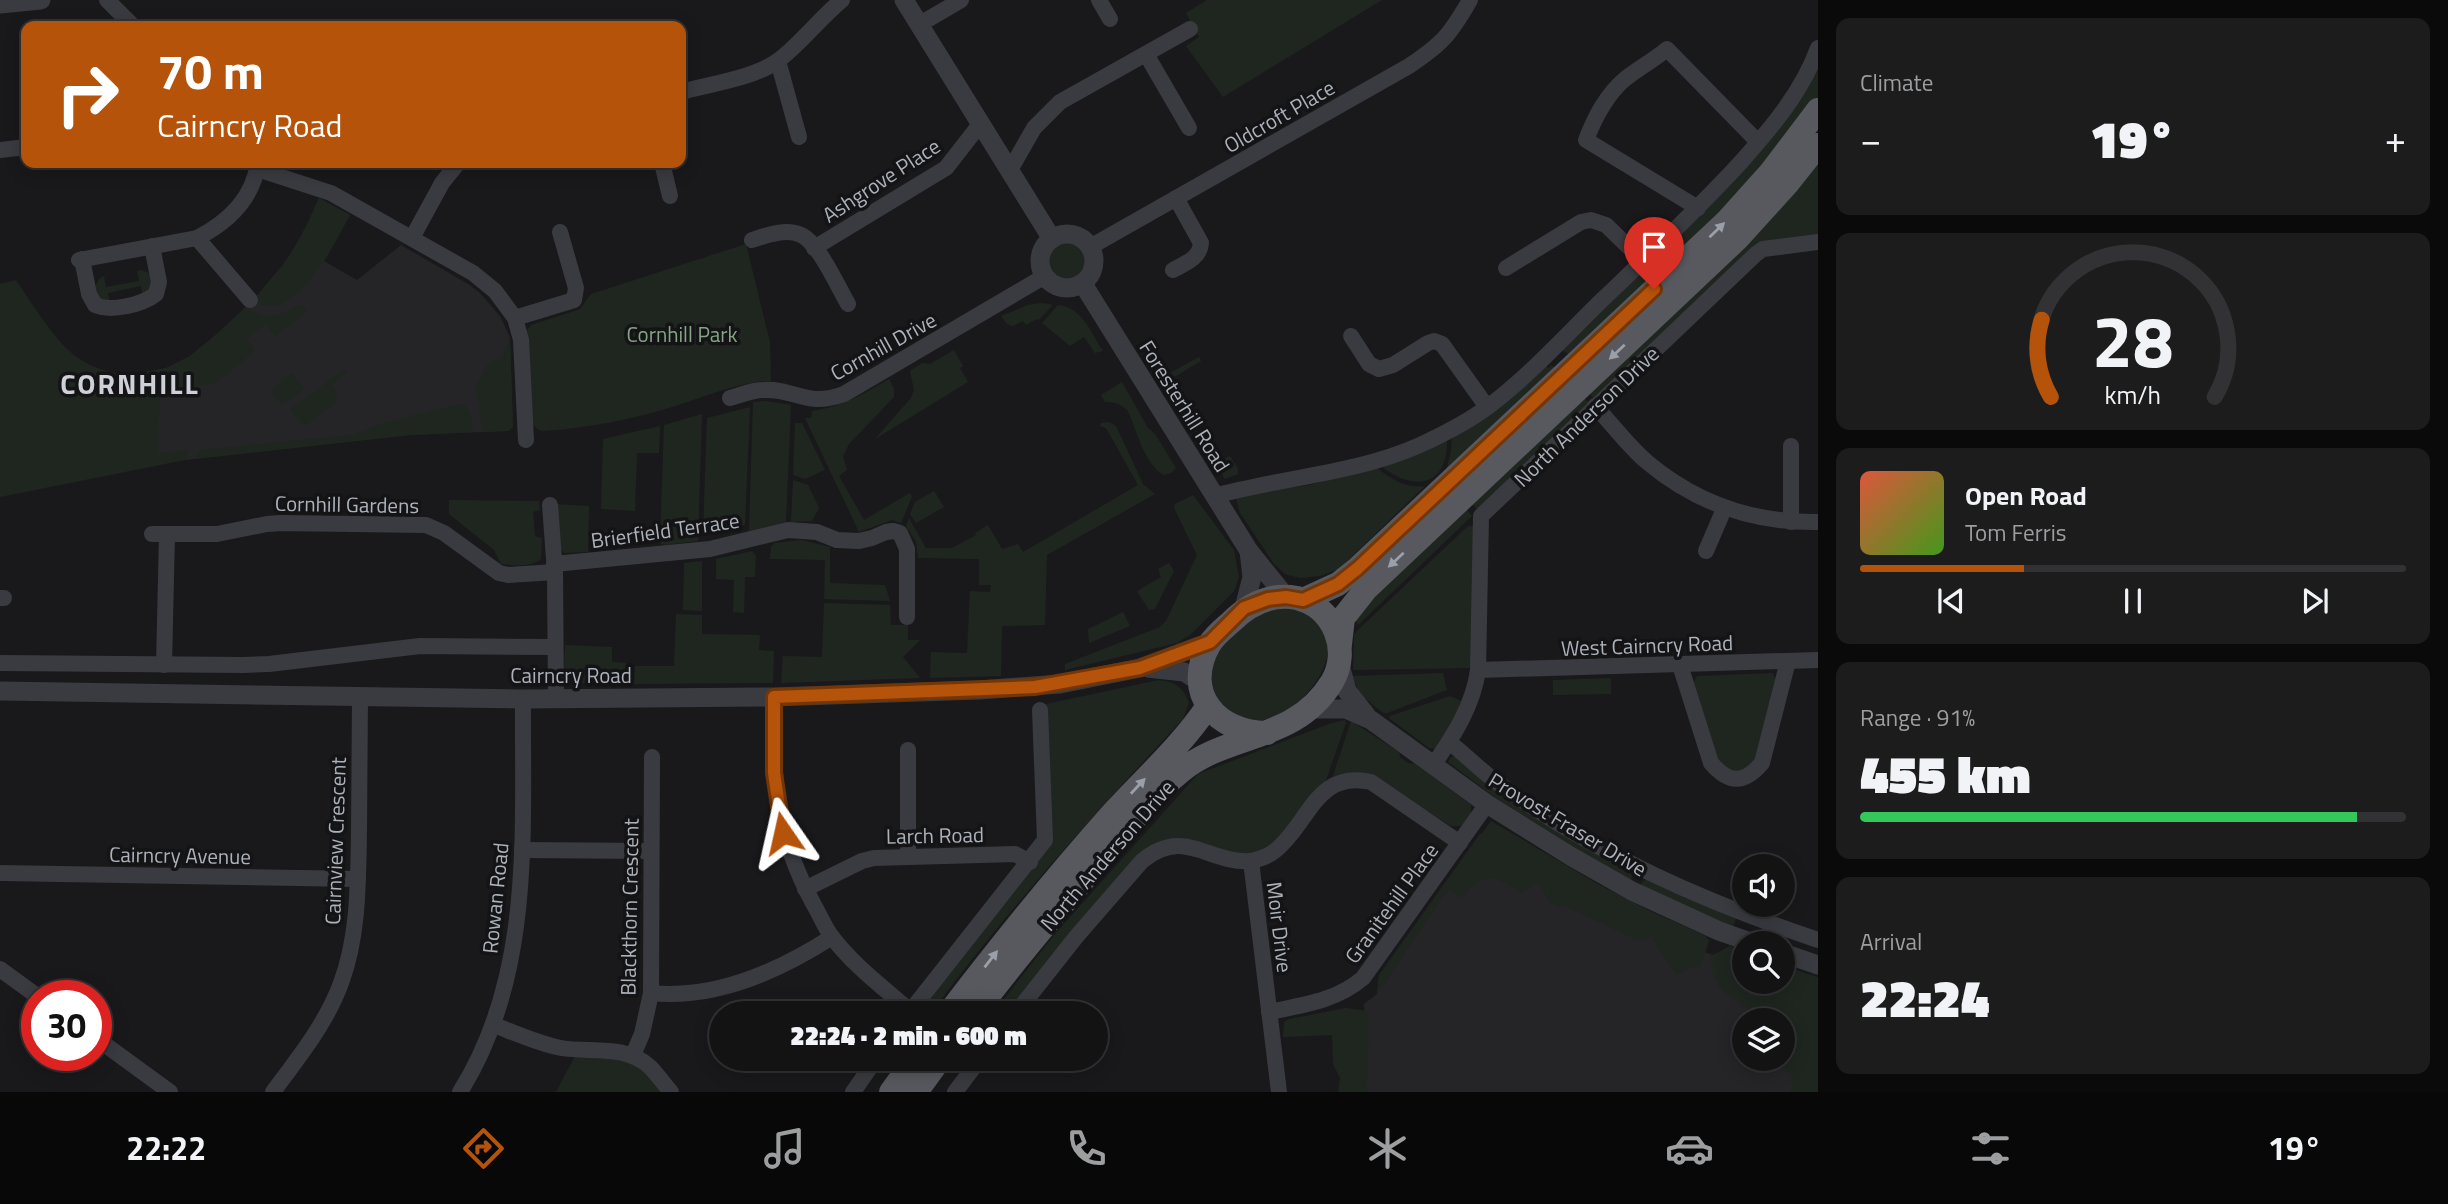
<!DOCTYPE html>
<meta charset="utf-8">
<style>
body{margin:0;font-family:"Titillium Web",sans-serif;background:#1c1c1d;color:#f1f3f6;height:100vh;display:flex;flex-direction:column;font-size:26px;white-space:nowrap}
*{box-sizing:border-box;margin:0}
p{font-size:23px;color:#9d9ea0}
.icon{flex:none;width:38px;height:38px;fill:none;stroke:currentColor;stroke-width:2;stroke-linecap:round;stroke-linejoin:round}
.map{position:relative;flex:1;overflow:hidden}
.panel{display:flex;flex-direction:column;gap:18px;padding:18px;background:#0a0a0b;width:630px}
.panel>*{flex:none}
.hud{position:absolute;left:21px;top:21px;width:665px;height:147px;border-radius:14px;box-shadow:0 4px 18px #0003,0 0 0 2px #323234;background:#b45309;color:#fff;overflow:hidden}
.buttons{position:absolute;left:1732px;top:854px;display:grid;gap:14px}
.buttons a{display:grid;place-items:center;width:63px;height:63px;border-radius:50%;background:#131314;box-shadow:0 4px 18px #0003,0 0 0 2px #323234;font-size:35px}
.speed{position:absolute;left:21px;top:980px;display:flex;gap:14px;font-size:35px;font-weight:700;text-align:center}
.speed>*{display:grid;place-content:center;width:91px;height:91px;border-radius:50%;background:#131314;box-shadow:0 4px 18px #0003,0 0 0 2px #323234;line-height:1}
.speed .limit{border:10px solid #d22;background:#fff;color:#111}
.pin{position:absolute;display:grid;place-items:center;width:60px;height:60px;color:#fff;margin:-72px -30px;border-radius:50% 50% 50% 0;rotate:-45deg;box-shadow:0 0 7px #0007}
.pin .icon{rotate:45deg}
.me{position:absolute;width:77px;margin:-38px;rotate:349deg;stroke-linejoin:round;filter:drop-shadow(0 0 5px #0008)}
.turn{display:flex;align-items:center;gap:24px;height:147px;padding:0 21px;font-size:32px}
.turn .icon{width:91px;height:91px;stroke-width:2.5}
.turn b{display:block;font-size:49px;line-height:60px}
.big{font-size:52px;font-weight:800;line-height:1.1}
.panel .tile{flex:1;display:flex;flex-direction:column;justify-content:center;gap:10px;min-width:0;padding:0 24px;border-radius:14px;background:#1c1c1d}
.panel .dial{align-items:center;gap:0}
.dial svg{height:182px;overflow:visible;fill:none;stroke:#323234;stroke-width:7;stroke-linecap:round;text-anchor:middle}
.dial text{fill:#f1f3f6;stroke:none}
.song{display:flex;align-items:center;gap:21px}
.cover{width:84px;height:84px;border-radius:10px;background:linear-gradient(135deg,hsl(10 70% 55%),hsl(100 70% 35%))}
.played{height:7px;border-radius:4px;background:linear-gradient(90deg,#b45309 30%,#323234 30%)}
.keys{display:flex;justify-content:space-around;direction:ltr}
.heat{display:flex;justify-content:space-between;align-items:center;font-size:38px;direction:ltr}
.charge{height:10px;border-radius:5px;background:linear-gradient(90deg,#34c759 91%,#323234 0)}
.trip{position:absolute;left:709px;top:1001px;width:399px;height:70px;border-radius:35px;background:#131314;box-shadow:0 4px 18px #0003,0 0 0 2px #323234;font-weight:800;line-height:70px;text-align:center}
.tabs{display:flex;height:112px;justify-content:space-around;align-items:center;background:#080808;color:#9d9ea0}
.tabs .icon{width:49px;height:49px}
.tabs .active{color:#b45309}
.tabs b{font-size:32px;color:#f1f3f6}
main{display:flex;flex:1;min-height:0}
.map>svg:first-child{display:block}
</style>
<main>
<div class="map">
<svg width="1818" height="1092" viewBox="0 0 1818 1092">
<rect width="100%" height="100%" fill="#19191b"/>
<g fill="#252528" fill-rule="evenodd">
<polygon points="319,198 350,215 324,261 357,280 401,245 468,284 480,293 500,316 510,337 513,427 508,431 410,435 185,460 150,466 144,372 166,368 190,356 219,332 255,298 291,255 302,236"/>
<path d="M 1480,834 L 1611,908 L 1707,953 L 1745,966 L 1745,982 L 1783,982 L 1818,1092 L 1367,1092 L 1364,1004 L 1377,994 L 1379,975 ZM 1745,1020 L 1783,1020 L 1783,1059 L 1745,1059 Z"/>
</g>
<g fill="#1f2620">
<polygon points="1207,0 1382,0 1223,97 1186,46 1199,37 1186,13"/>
<polygon points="1818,63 1818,99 1743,194 1572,356 1561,350 1703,212"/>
<polygon points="1818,158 1818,234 1814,237 1767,242 1595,400 1587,391"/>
<path d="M 319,198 L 350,215 C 332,247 305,308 263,306 L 255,298 C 284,269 303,236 319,198 Z"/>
<circle cx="1067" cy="261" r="20"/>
<path d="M 746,244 L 770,342 L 771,381 C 741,381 702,398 672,407 C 630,420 587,428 544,431 L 539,430 L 532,424 L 526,331 L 531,325 L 580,309 L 591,294 Z"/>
<polygon points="141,270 149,273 152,279 152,290 143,296 141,286 108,293 110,302 100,299 95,287 99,279 104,276 106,287 139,281 137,271"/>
<path d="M 16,280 C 31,302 45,325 63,345 C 92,376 138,382 176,364 C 203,351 225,327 246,307 C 269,322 277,316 300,305 L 305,307 L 307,312 L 275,336 L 267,324 L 247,339 L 255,351 L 216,383 L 160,392 L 158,453 L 189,450 L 185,460 L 0,497 L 0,284 Z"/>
<polygon points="1040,303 1051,304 1052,306 1039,320 1037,319 1026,325 1023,321 1013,326 1007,324 1001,316 1028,305"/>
<path d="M 1058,305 C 1083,308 1090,332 1103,351 L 1095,353 L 1084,337 L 1070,346 L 1042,323 Z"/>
<polygon points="510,337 513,427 508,431 482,432 476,386 486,367 504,355"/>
<polygon points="954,350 963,366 960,368 968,382 875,439 911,398 914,390 910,371 922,363 930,364"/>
<polygon points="1199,357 1201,361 1166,382 1217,463 1230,456 1238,469 1238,474 1225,479 1164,382 1166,375"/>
<polygon points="1545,364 1548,368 1552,365 1557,371 1450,471 1447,467 1451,452 1452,435"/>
<polygon points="345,369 347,372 332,385 338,394 337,402 305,426 289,410"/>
<polygon points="292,373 305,389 282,405 270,390"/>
<path d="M 889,379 L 894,388 L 894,397 L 849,444 L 843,456 L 847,470 L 839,476 L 864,520 L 910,493 L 912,497 L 901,523 L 892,520 L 859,532 L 805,418 L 811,418 L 812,411 C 841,407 864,394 889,379 Z"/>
<path d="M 1122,382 L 1148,428 L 1155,434 L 1176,468 L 1171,473 L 1164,475 C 1144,464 1137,431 1128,411 C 1121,404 1115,402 1105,402 L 1101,395 Z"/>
<polygon points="1581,395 1590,404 1479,511 1470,502"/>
<polygon points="766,401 791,405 786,522 749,531 753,402"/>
<polygon points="459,404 467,407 471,415 473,432 410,435 195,459 199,450 351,435 390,421"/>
<polygon points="750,407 745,525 703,533 707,418"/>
<polygon points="702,414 698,541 664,545 660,543 664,425"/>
<polygon points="1109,422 1116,426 1143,484 1155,494 1047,555 1045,625 1002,626 1001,676 930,678 931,652 967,653 970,591 990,592 991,585 979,585 979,559 918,558 916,542 906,526 909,518 926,548 952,548 976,535 975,533 988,525 1002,549 1018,544 1023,552 1138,485 1106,428 1100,426 1101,423"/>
<polygon points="795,423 802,423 825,470 805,479 793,475"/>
<polygon points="660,426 659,453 637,453 635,511 601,509 603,439"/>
<path d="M 1447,437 C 1449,485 1416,494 1381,466 Z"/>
<path d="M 1376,467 C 1390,479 1407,489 1425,486 L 1339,569 L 1320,576 L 1300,578 L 1285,574 L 1274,564 L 1240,513 L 1236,499 L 1241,495 L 1309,485 Z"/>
<polygon points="793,480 808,485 819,508 812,521 791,522"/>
<polygon points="934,491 944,507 916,523 910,514 915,502"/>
<polygon points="1193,495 1234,550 1239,577 1234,591 1190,635 1177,643 1065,670 1065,664 1160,627 1166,621 1197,555 1174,508 1175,504"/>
<path d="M 449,500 L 539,501 L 540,510 L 533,512 L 535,536 L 542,538 L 541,559 C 530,568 514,565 501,564 L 494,550 L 449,514 Z"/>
<polygon points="555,504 589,506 588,552 564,553 560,548"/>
<polygon points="1467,510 1472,516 1358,625 1354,617"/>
<polygon points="1468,526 1474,526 1473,665 1470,668 1353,670 1354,635 1357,631"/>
<polygon points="801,540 830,547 830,583 885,585 890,601 824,599 825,560 770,559 771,547 774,543"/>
<polygon points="752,551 756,556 755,577 745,577 744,613 733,612 734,580 716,579 716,559"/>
<polygon points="702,561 702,611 683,610 684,563"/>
<polygon points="1169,563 1174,571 1155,609 1149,610 1137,591 1161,577 1158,569"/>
<path d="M 1275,602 L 1312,613 C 1317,623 1328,636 1328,647 C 1328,682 1284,726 1248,720 C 1210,715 1202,667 1223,640 C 1234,627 1260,613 1275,602 Z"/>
<polygon points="824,603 890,605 891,625 908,625 908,640 920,640 903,657 920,678 781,683 783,656 822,657"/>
<polygon points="1123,612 1130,626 1089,643 1088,629"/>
<polygon points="676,614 702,615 702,634 760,635 759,650 774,651 773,683 634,684 635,666 674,666"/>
<path d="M 565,645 L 612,647 L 612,662 L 626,663 L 625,684 L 572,683 C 561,676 565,658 565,645 Z"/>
<polygon points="1443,673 1447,690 1387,713 1383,713 1360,694 1352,676"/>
<path d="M 1773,673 L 1778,685 L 1756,762 C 1743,775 1728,775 1716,761 L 1692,685 L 1697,676 Z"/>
<polygon points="1611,678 1611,694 1553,695 1553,680"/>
<path d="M 1159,680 C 1176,682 1183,687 1189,703 L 1183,719 C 1095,813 1008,909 931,1013 L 916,1013 L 1052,841 L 1046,704 Z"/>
<polygon points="1450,696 1464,702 1437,749 1429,748 1389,718 1390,716"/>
<polygon points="1345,720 1346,723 1325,783 1272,847 1242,856 1165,842 1025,989 1007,1013 993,1013 1054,935 1198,774 1329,724"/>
<polygon points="1351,721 1399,752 1400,757 1408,763 1416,764 1471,805 1471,814 1462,826 1451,826 1373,777 1332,779"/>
<polygon points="1457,756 1632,871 1633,875 1631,879 1625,880 1496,798 1448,762 1451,757"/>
<path d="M 1491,821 L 1598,884 L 1650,911 L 1706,936 L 1709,941 L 1701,965 L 1676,974 L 1652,938 L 1637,940 L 1563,905 L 1559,907 L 1551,903 L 1538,882 L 1522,893 C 1495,876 1483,869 1462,898 L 1449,889 L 1377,994 L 1379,975 Z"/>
<polygon points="1648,879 1736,918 1733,926 1728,924 1727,927 1642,886 1642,882"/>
<polygon points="1730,946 1745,952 1745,982 1783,982 1783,966 1818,977 1818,1092 1791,1092 1793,1078 1776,1059 1783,1059 1783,1020 1756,1020 1749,1010 1717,985 1710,963 1710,954 1713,955"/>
<polygon points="1346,1008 1369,1011 1367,1092 1338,1092 1340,1078 1333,1064 1332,1035 1283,1037 1284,1022 1289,1019"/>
<path d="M 609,1055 C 636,1062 645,1071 663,1092 L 556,1092 L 575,1056 Z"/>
</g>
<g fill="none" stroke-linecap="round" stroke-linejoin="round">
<g stroke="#3a3b40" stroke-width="16">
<polyline points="107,0 133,26"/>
<polyline points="1099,0 1110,19"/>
<polyline points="920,24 961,0"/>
<polyline points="1146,54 1189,128"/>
<polyline points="778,61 799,137"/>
<path d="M 681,92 C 710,84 755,78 779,60 C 802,42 820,18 842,0"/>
<polyline points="0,150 26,147"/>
<polyline points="662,163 670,196"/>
<polyline points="257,169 331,193 473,273 495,291 515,318 521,340 526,440"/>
<polyline points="1010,170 1034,128 1060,102 1190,29"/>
<path d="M 1698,208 L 1586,140 C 1595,117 1606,95 1625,79 C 1639,68 1654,60 1667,49 L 1758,142"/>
<polyline points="197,238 250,300"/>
<polyline points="412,238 442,183 458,163"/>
<path d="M 752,240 C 767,235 786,228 801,235 C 818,242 838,287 848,304"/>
<path d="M 1090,247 L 1409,66 C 1442,44 1450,35 1470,0"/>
<polyline points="814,248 946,168 981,123"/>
<path d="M 82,259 L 89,294 L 95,305 C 111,312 142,305 156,294 L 159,282 L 152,246"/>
<path d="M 79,260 L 197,238 C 228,222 253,199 258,163"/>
<polyline points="1506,268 1581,222 1591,220 1606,225 1643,261"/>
<path d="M 1173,270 C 1186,263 1200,258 1201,243 L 1176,198"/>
<polyline points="515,318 574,300 576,288 560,232"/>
<polyline points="1351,336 1369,364 1379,369 1393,365 1428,343 1434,341 1442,344 1487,407"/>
<path d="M 730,398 C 741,395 752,390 763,390 C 796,388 805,408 844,394 L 1045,276"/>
<path d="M 1595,406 C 1612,424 1628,446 1647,462 C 1697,504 1753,523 1818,522"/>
<path d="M 1214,496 C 1283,477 1355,474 1420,445 C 1444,434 1469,421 1489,406 C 1530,375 1565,336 1602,300 C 1649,255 1697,210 1741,162 C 1772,127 1802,92 1818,48"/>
<polyline points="550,505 555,572 556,699"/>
<polyline points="1791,522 1791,446"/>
<polyline points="152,534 217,534 267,524 280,523 426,525 444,533 499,573 508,575 555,572"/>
<polyline points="1706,551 1724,509"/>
<polyline points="554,564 710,549 788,530 817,532 837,540 859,541 872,538 886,532 893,531 900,533 907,549 907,617"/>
<polyline points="0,598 4,598"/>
<polyline points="0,663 244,665 269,664 420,646 555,647"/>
<polyline points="164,665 167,534"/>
<path d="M 1680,665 L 1711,763 C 1729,784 1744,784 1762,763 L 1788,661"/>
<polyline points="1478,670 1818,660"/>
<path d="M 773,697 C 774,779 773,830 814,905 C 820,915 825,928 832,937 C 854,966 884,988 910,1011"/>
<path d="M 1449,742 C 1466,755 1481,771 1498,783 C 1595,854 1705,902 1818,940"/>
<polyline points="908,750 908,857"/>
<path d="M 1434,764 C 1454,735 1473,706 1478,670 L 1481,516 L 1756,254 L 1763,249 L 1818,242"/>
<polyline points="522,850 650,851"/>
<polyline points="0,873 358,879"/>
<polyline points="805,889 862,861 874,858 1015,854 1030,862"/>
<polyline points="0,969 37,996"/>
<path d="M 651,993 C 716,1000 779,971 832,937"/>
<path d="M 1269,1012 C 1303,1005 1336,1001 1363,978 L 1487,804"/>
<polyline points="909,1013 1045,840 1040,710"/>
<path d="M 1016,1013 L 1076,937 L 1142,861 C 1185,826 1208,864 1251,861"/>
<path d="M 494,1025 C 515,1033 539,1044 561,1048 C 592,1053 625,1044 650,1067 C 657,1074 664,1084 671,1092"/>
<polyline points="96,1038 170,1092"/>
<polyline points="633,1055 642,1034 651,993 652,757"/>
<path d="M 273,1092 C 298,1058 326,1024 341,983 C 359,935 358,881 359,830 C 359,785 360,741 360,696"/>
<path d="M 460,1092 C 534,974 522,832 523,699"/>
<polyline points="853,1092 876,1059"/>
<polyline points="955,1092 980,1059"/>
<path d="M 1279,1092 L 1251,861 C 1260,859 1269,856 1276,850 C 1310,822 1316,770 1371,782 L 1460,843"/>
</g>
<g stroke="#3a3b40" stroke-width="19">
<polyline points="904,0 1052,239"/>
<polyline points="0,4 41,0"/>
<circle cx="1067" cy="261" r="27"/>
<polyline points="1083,284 1249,551 1286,597"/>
<polyline points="1244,608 1252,577 1249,551"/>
<polyline points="1339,661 1347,691 1366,715"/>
<polyline points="1148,668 1184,672 1200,682"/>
<polyline points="0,691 523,699 773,697 979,690 1060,684 1140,668 1210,642"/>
<polyline points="1309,709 1346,709 1371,720 1487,804 1572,857 1632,891 1719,931 1753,943"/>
<polyline points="1783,953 1818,965"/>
</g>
<g stroke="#57595f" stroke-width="24">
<polyline points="1303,600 1338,584 1358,568 1727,221 1771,172 1818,110"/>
<polyline points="1340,644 1343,618 1366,589 1738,238 1787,184 1818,145"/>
<path d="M 949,1013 C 1001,945 1055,878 1112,814 C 1144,779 1181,746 1208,706"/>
<path d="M 975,1013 C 1017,957 1063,903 1109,850 C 1131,823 1153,794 1180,772 C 1227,732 1295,743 1332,682 C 1351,650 1334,607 1297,598 C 1271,593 1249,604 1231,622 C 1223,629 1214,636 1209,645 C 1182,693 1217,733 1267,733"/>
<polyline points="891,1092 915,1059"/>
<polyline points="916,1092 940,1059"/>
</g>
</g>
<defs><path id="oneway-solid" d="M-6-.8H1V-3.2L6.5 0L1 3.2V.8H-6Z" transform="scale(1.75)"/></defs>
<g fill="#9b9fa8">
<use href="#oneway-solid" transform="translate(1717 230) rotate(-44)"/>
<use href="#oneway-solid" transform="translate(1617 352) rotate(137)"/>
<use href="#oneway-solid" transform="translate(1396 560) rotate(137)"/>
<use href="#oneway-solid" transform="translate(1138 786) rotate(-47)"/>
<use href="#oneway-solid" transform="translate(991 959) rotate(-52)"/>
</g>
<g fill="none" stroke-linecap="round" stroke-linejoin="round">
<defs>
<polyline id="route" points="783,833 774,773 774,697 1035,687 1140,668 1210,642 1244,608 1268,599 1286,597 1303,600 1338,584 1358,568 1654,289"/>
</defs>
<use href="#route" stroke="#753606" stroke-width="18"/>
<use href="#route" stroke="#b45309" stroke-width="12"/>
</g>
<g text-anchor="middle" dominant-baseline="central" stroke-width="7" stroke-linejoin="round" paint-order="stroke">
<g font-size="21" fill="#acb1ba" stroke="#141416">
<text transform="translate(1279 116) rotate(-30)">Oldcroft Place</text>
<text transform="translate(881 180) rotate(-33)">Ashgrove Place</text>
<text transform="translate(883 346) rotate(-29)">Cornhill Drive</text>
<text transform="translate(1185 406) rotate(58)">Foresterhill Road</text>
<text transform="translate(1586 416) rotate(-44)">North Anderson Drive</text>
<text transform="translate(347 504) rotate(1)">Cornhill Gardens</text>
<text transform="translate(665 530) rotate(-8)">Brierfield Terrace</text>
<text transform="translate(1647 645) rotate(-2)">West Cairncry Road</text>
<text x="571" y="675">Cairncry Road</text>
<text transform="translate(1568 824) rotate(31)">Provost Fraser Drive</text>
<text transform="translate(935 835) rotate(-1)">Larch Road</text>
<text transform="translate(335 841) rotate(-88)">Cairnview Crescent</text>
<text transform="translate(180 855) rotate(1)">Cairncry Avenue</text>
<text transform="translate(1107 855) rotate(-49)">North Anderson Drive</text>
<text transform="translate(495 898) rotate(-84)">Rowan Road</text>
<text transform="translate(1391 903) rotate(-54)">Granitehill Place</text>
<text transform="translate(629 907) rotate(-89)">Blackthorn Crescent</text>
<text transform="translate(1280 927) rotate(83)">Moir Drive</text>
</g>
<g font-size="21" fill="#85a485" stroke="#141416">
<text x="682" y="334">Cornhill Park</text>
</g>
<g font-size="28" font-weight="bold" letter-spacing="2" fill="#cdd0d6" stroke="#141416">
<text x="130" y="383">CORNHILL</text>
</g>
</g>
</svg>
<div class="buttons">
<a><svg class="icon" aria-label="sound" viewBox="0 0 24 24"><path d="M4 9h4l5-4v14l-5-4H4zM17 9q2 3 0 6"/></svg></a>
<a><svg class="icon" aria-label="search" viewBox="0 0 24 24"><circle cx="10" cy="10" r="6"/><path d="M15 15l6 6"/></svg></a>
<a><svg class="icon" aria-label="layers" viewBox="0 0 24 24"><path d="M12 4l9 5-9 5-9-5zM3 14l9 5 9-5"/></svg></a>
</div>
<div class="speed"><div class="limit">30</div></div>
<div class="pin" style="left:1654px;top:289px;background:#d93025"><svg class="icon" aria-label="arrive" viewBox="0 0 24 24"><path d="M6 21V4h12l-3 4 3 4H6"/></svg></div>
<svg class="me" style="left:783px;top:833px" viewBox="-20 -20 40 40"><path d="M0-17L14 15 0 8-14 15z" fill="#b45309" stroke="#fff" stroke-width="4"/></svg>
<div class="trip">22:24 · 2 min · 600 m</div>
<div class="hud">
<div class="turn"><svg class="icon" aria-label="right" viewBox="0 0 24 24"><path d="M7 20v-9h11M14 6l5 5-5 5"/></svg><div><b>70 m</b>Cairncry Road</div></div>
</div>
</div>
<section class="panel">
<div class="tile"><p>Climate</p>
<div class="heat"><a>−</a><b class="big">19°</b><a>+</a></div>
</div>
<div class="tile dial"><svg viewBox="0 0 100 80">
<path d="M14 69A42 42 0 1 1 86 69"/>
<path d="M14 69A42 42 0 0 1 10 35" stroke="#b45309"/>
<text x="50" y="56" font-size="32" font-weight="700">28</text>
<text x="50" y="72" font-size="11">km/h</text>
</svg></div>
<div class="tile">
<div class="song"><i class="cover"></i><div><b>Open Road</b><p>Tom Ferris</p></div></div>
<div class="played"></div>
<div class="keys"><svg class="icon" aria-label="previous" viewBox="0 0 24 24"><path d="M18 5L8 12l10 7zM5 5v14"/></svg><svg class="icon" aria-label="pause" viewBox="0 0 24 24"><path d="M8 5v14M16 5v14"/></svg><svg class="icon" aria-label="next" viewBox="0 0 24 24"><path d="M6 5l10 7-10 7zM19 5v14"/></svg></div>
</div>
<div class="tile"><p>Range · 91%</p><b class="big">455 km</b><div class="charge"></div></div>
<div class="tile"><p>Arrival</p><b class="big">22:24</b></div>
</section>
</main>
<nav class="tabs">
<b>22:22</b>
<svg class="icon active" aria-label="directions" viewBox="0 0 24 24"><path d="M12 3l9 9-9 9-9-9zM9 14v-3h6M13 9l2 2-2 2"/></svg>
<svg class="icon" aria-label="music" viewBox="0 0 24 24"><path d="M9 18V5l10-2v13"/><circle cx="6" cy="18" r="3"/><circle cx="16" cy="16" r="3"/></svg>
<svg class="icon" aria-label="phone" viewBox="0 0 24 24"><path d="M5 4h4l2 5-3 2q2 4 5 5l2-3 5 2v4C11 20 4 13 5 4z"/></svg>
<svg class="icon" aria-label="climate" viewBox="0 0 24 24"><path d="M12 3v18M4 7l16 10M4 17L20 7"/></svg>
<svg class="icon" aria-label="car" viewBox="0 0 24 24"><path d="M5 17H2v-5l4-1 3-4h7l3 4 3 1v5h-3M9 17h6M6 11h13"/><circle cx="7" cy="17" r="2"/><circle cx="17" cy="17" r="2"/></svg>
<svg class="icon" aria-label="filters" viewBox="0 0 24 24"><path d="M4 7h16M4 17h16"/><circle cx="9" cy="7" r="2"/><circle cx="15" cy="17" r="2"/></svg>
<b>19°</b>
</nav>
